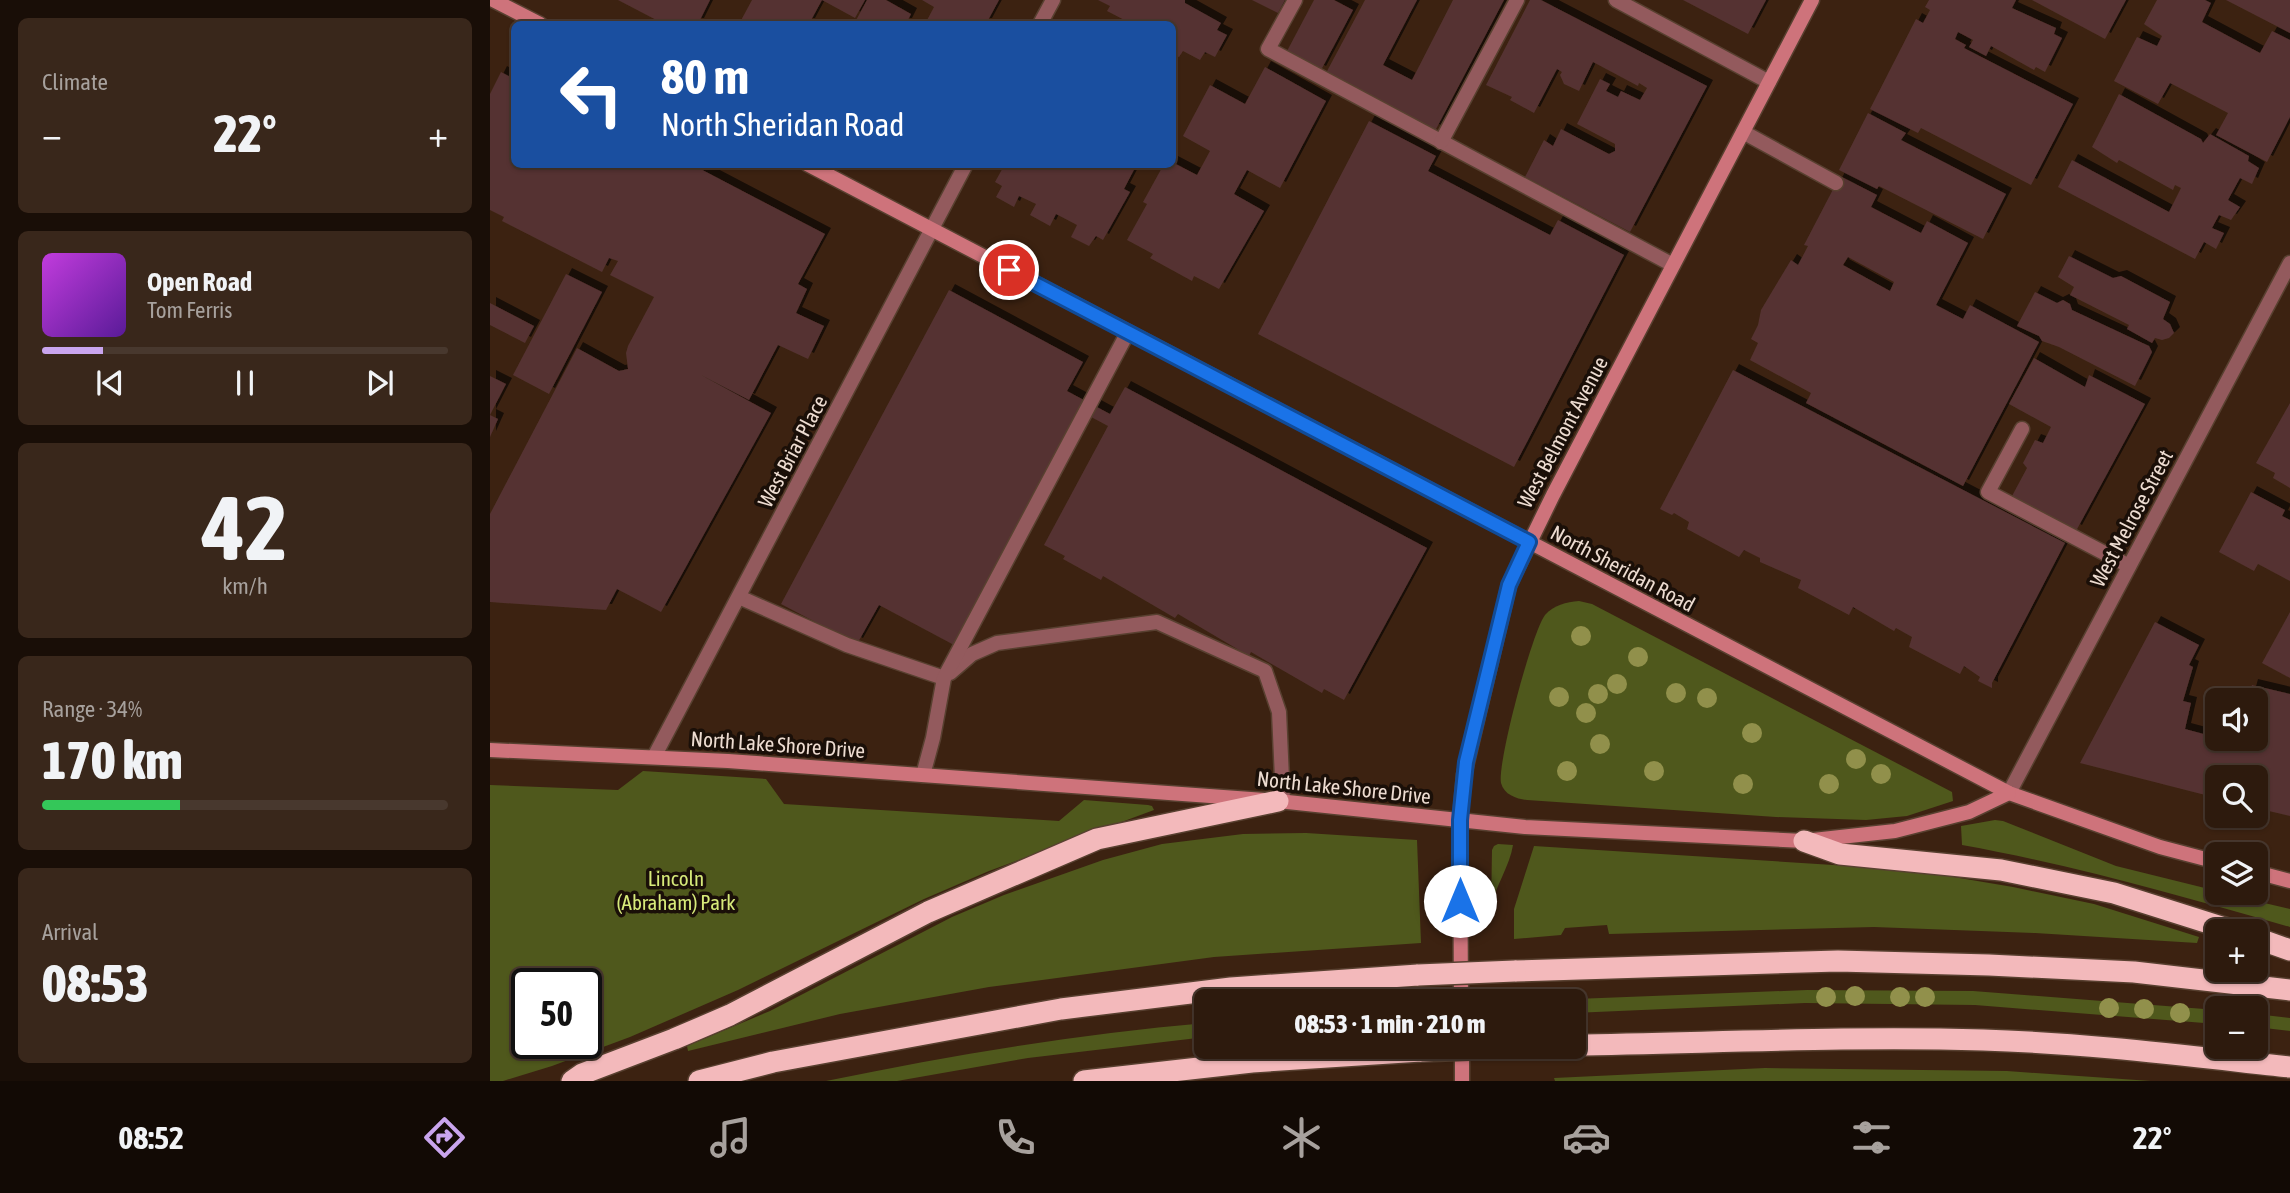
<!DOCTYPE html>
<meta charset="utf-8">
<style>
body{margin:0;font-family:"Asap Condensed",sans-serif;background:#39271b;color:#f1f3f6;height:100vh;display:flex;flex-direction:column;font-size:26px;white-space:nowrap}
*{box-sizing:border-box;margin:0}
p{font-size:23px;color:#a7a19d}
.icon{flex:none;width:38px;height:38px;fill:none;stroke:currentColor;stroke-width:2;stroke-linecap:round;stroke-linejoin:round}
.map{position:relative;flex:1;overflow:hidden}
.sheet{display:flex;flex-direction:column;gap:18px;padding:18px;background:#190e07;width:490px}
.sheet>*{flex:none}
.top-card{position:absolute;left:21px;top:21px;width:665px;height:147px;border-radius:10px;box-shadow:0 2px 5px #0004,0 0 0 2px #48382e;background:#1a4fa0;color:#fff;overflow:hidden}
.buttons{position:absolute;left:1715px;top:688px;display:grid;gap:14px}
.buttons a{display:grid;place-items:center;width:63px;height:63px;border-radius:10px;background:#2d1a0d;box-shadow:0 2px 5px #0004,0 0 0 2px #48382e;font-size:35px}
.speed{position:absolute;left:21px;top:968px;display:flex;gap:14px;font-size:35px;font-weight:700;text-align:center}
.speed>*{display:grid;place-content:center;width:91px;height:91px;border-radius:50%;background:#2d1a0d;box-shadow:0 2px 5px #0004,0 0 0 2px #48382e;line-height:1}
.speed .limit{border:4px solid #111;border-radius:10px;background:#fff;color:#111}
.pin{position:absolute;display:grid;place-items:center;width:60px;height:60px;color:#fff;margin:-30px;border:4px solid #fff;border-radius:50%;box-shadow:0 2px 7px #0007}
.me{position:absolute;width:77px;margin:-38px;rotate:0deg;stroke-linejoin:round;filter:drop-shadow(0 0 5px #0008)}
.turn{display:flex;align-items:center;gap:24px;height:147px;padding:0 35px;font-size:32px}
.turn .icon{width:91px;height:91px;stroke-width:2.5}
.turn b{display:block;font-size:49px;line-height:60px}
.big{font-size:52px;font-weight:800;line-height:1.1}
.sheet .tile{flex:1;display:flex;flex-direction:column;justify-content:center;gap:10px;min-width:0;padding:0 24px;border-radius:10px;background:#39271b}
.sheet .dial{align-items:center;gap:0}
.dial b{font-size:91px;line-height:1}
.song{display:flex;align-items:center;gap:21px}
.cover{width:84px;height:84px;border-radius:10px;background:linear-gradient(135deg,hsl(290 70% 55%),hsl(270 70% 35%))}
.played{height:7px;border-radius:4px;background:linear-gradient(90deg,#c9a5ee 15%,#48382e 15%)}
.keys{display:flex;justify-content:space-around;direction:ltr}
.heat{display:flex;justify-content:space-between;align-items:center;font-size:38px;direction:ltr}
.charge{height:10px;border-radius:5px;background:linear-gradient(90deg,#34c759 34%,#48382e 0)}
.trip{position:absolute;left:704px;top:989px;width:392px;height:70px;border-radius:10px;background:#2d1a0d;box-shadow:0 2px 5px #0004,0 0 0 2px #48382e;font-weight:800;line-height:70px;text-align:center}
.dock{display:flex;height:112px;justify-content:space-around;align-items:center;background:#120a05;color:#a7a19d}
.dock .icon{width:49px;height:49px}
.dock .active{color:#c9a5ee}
.dock b{font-size:32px;color:#f1f3f6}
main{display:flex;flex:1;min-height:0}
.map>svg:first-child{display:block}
</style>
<main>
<section class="sheet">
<div class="tile"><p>Climate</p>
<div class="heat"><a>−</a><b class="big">22°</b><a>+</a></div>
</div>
<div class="tile">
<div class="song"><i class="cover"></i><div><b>Open Road</b><p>Tom Ferris</p></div></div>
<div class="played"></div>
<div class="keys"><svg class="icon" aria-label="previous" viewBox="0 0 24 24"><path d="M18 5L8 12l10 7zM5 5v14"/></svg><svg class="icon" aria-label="pause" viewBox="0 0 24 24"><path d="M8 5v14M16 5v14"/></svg><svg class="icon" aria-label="next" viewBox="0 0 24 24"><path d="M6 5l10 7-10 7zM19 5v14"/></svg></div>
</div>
<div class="tile dial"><b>42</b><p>km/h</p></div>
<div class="tile"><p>Range · 34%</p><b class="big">170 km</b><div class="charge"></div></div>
<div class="tile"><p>Arrival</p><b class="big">08:53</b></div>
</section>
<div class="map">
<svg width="1800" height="1081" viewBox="0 0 1800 1081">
<defs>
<filter id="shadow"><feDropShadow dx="6" dy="-6" stdDeviation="0" flood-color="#0009"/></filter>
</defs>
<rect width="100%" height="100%" fill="#3c2211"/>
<g fill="#4f581c" fill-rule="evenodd">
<path d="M 1089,601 L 1102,604 L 1462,792 L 1463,801 L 1417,816 L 1376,820 L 1286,817 L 1037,800 C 1027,799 1014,795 1011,783 C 1007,763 1042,632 1055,615 C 1064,605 1076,602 1089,601 Z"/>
<path d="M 153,771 L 276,779 L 294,804 L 569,821 L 594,800 L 658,805 L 662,806 L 664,810 L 499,871 L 434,899 L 248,990 L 140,1037 L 62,1066 L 13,1081 L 0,1081 L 0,785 L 128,790 ZM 37,984 L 96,984 L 96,1043 L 37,1043 Z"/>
<path d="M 1505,820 L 1513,821 L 1626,866 L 1727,891 L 1727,892 L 1800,909 L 1800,927 C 1691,896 1583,865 1472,845 L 1471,826 Z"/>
<polygon points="816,833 927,840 931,943 724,957 499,987 350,1014 198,1051 197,1046 280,1011 462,917 514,895 613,860 672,844 753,834"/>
<path d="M 1008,844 L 1023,845 C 1020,866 1005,886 1001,908 L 1002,850 L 1004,846 Z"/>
<polygon points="1044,846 1422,870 1523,887 1604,904 1709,937 1707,943 1545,933 1384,927 1119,934 1117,925 1075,928 1071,935 1024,939 1024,909"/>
<polygon points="1317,990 1483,991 1727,1010 1727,1024 1485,1005 1315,1003 1083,1013 1083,1001 1034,1001"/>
<polygon points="1766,1014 1800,1018 1800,1031 1766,1027"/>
<path d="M 716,1023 L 716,1037 L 538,1058 L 407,1081 L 336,1081 C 462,1055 588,1034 716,1023 Z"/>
<polygon points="1275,1068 1517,1071 1661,1081 1065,1081 1064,1078"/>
</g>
<g fill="#543331" fill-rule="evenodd" filter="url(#shadow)">
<polygon points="128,0 220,0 208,24 174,24"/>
<polygon points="262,0 375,0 365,18 332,0 319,24 249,24"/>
<polygon points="377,0 396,0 421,14 416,24 364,24"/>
<polygon points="432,0 509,0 496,24 435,24 444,7"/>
<polygon points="608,0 695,0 695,3 731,23 727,30 737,35 725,57 715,52 710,60 693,51 689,57 682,54 682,24 642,24 617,11 620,6"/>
<polygon points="762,0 795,0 788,13"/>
<polygon points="824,0 844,0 863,10 830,72 796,53"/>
<polygon points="875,0 927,0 893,65 922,80 963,0 1014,0 945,131 836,73"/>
<polygon points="1040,0 1051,0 1217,86 1140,232 1035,177 1054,140 1063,146 1071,129 1119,154 1125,151 1125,144 1087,124 1110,79 1120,84 1116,91 1128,97 1131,91 1150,100 1157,88 1149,83 1148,86 1103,62 1089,91 1074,84 1070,75 1072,72 1067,69 1044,113 1020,100 1022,97 996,85"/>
<polygon points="1193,0 1276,0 1258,34"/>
<polygon points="1439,0 1526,0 1522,8 1566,28 1564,34 1572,38 1555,72 1546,67 1544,70 1501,46 1496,56 1479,47 1483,40 1468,32 1465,39 1476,45 1474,48 1583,104 1541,185 1431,128 1428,133 1380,109 1426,19 1433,23 1440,10 1435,7"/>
<polygon points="1542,0 1636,0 1615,39"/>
<polygon points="1667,0 1715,0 1721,3 1712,22 1770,53 1782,31 1800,40 1800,117 1777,162 1726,135 1738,113 1680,83 1668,104 1624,81 1647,37 1667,46 1672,36 1654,24"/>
<polygon points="1736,0 1800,0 1800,33"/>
<polygon points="775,67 836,101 790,188 757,170 744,194 774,211 729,289 704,276 702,281 660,258 663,254 637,240 657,204 653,202 674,164 682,164 682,162 707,175 720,151 693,136 720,85 755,104"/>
<polygon points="11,72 24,79 24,164 201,164 335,234 308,284 317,289 306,313 334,326 318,359 288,345 259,400 211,375 281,413 171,612 127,589 116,610 0,602 0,514 87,348 129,371 138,369 136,353 138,346 164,297 120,275 128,261 119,258 112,272 12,221 14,217 0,210 0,94"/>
<polygon points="1629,94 1711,139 1713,143 1720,134 1759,156 1758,161 1769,168 1762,184 1750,178 1738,200 1750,207 1741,220 1729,215 1722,228 1734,233 1726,249 1714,242 1705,259 1568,187 1582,160 1679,212 1691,188 1685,185 1683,190 1629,160 1627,163 1602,147"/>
<polygon points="1378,113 1416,133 1411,140 1516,194 1493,239 1389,186 1387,189 1349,170"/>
<polygon points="879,121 946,156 938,171 1060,235 1068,220 1134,255 1024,467 768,334"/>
<polygon points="515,164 647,164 634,189 640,192 613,240 606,236 599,246 581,237 587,225 566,214 560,226 540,215 546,204 529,196 524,207 506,197 512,186 505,182"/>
<path d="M 1350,176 L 1387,195 L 1381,207 L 1431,233 L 1437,221 L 1478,243 L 1446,305 L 1473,319 L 1480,305 L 1549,342 L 1473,486 L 1316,403 L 1321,393 L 1260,360 L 1268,343 L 1261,339 L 1268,325 L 1271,310 L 1301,260 L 1308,265 L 1318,246 L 1314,245 ZM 1358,257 L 1404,282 L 1400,291 L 1353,265 Z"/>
<polygon points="1579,256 1623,278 1631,276 1680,302 1673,319 1680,324 1684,333 1679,338 1672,340 1665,338 1662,343 1637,329 1639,325 1580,295 1584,287 1568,277"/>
<polygon points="76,274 112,292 59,394 23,375"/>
<polygon points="459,290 593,362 577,391 620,414 635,387 937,548 854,700 834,689 832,693 761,652 759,656 688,614 685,618 613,576 611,580 573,559 575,556 554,545 618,426 588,410 464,645 389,605 367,644 291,604"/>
<polygon points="1545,292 1567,303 1573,300 1580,304 1582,310 1659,346 1662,352 1645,386 1569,347 1552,341 1549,336 1527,326"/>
<polygon points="0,303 44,326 35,343 0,325"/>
<polygon points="1544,358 1595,387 1599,375 1655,404 1586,531 1522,496 1537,468 1533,463 1545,440 1553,443 1561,427 1519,404"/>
<polygon points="1243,370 1575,543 1502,683 1502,688 1488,681 1490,677 1474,666 1470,674 1419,647 1422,637 1406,628 1404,631 1363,607 1359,615 1308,588 1311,580 1270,562 1270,558 1254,550 1249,557 1197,529 1199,522 1184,513 1182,515 1170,509"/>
<polygon points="0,376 16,384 0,415"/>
<polygon points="1800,403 1800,488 1783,478 1785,473 1766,463"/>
<polygon points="0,415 8,419 0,437"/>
<polygon points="1761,492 1795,510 1792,516 1800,520 1800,581 1768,564 1764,571 1729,552"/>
<polygon points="1800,612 1800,678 1772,663"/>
<polygon points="1665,622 1709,645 1699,665 1703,667 1693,701 1701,703 1695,729 1747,743 1748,738 1766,738 1766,700 1758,700 1762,685 1800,694 1800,816 1766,808 1766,777 1727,777 1727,798 1590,763"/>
</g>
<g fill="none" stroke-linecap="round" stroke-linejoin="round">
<defs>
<g id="lane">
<polyline points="805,0 778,49 1183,265"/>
<polyline points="1253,132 1346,183"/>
<polyline points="951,142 1027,0"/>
<polyline points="1532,429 1498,492 1639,566"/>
<polyline points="249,597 357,645 454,678"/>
<polyline points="460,673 482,654 507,643 667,622 775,671 789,712 793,801"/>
<polyline points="433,775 443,738 454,678 638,332"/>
</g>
<g id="street">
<polyline points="1126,0 1279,82"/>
<polyline points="550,24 563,0"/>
<polyline points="164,757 476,164"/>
<polyline points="1519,793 1800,263"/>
</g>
<g id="secondary">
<polyline points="3,0 50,24"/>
<polyline points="317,164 1519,793 1670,847 1727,862"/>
<polyline points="0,750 238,761 788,801 1035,827 1314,841 1405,831 1479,812 1519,793"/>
<polyline points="1766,872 1800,881"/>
<polyline points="971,1001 970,820 974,775 1019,585 1063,495 1322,0"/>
<polyline points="972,1046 972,1081"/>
</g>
<g id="highway">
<polyline points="1314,841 1350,854 1511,870 1624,893 1744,931"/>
<polyline points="1766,938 1800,950"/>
<polyline points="1025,971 1348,961 1499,965 1644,972 1800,990"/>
<path d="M 1083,1045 C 1220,1043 1356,1036 1493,1040 C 1596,1043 1698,1056 1800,1067"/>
<polyline points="82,1081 92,1074 184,1039 240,1015 438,912 607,839 788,801"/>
<polyline points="209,1081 283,1062 571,1009 741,988 928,975"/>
<polyline points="594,1081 762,1062 931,1051"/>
</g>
</defs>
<use href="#lane" stroke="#584030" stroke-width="17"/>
<use href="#street" stroke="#584030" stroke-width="17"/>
<use href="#secondary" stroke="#584030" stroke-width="17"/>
<use href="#highway" stroke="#584030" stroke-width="24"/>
<use href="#lane" stroke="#935a5d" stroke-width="14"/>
<use href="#street" stroke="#935a5d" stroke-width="14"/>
<use href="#secondary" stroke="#ce737b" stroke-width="14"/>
<use href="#highway" stroke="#f3b9bb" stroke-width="21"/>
<defs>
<g id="highway-bridge">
<polyline points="928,975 1025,971"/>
<polyline points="931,1051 1028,1047"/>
</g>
</defs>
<use href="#highway-bridge" stroke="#584030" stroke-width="24" stroke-linecap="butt"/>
<use href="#highway-bridge" stroke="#f3b9bb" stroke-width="21"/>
</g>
<g fill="#91904b">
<circle cx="1091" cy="636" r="10"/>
<circle cx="1148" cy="657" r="10"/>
<circle cx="1127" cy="684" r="10"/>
<circle cx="1186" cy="693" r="10"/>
<circle cx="1108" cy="694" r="10"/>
<circle cx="1069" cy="697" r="10"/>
<circle cx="1217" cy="698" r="10"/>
<circle cx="1096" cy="713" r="10"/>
<circle cx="1262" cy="733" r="10"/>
<circle cx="1110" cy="744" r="10"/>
<circle cx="1366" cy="759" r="10"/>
<circle cx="1077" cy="771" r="10"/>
<circle cx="1164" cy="771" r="10"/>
<circle cx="1391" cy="774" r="10"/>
<circle cx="1253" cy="784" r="10"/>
<circle cx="1339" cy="784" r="10"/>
<circle cx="1365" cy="996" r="10"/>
<circle cx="1336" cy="997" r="10"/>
<circle cx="1410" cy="997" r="10"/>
<circle cx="1435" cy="997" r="10"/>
<circle cx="1619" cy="1008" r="10"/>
<circle cx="1654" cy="1009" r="10"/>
<circle cx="1690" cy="1013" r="10"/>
</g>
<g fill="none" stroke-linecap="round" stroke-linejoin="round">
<defs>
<polyline id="route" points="519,270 1039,542 1019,585 976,762 970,820 970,901"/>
</defs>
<use href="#route" stroke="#114b97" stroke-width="18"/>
<use href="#route" stroke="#1a73e8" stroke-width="12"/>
</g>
<g text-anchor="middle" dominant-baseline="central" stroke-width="7" stroke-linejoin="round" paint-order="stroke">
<g font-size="21" fill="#eddcd1" stroke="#1a0f08">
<text transform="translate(1072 432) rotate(-62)">West Belmont Avenue</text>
<text transform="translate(302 451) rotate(-62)">West Briar Place</text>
<text transform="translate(1641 518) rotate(-62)">West Melrose Street</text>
<text transform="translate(1133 568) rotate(28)">North Sheridan Road</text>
<text transform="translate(288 744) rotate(4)">North Lake Shore Drive</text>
<text transform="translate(854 787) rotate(6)">North Lake Shore Drive</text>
</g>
<g font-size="21" fill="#d7ea7a" stroke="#1a0f08">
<text x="186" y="878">Lincoln<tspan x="186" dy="24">(Abraham) Park</tspan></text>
</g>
</g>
</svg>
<div class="buttons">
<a><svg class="icon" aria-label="sound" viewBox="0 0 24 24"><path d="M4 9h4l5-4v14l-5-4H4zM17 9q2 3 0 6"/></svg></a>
<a><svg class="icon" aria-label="search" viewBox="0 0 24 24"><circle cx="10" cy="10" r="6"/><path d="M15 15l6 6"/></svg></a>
<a><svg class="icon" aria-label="layers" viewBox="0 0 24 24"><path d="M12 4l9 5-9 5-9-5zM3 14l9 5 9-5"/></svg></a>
<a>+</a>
<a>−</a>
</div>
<div class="speed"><div class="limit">50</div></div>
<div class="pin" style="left:519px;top:270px;background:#d93025"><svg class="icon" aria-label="arrive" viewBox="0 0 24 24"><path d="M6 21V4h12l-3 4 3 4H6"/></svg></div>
<svg class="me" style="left:970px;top:901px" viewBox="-20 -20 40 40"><circle r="19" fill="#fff"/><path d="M0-13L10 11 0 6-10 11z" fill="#1a73e8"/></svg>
<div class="trip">08:53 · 1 min · 210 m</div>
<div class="top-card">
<div class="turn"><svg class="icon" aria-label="left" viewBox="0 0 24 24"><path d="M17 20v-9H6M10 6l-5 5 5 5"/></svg><div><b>80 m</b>North Sheridan Road</div></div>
</div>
</div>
</main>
<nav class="dock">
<b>08:52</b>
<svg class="icon active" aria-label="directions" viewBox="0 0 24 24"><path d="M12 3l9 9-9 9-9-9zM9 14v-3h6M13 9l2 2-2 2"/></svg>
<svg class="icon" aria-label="music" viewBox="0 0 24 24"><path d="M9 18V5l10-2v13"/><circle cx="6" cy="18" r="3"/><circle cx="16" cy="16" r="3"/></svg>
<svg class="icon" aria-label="phone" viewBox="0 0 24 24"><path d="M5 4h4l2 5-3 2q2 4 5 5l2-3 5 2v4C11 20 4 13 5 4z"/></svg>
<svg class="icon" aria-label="climate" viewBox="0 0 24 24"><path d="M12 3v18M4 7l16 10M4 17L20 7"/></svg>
<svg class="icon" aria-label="car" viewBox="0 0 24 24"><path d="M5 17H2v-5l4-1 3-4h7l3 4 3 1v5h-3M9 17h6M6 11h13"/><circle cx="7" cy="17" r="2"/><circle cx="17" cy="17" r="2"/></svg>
<svg class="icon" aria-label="filters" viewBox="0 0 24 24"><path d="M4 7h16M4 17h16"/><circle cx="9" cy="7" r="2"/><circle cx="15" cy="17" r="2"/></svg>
<b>22°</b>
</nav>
